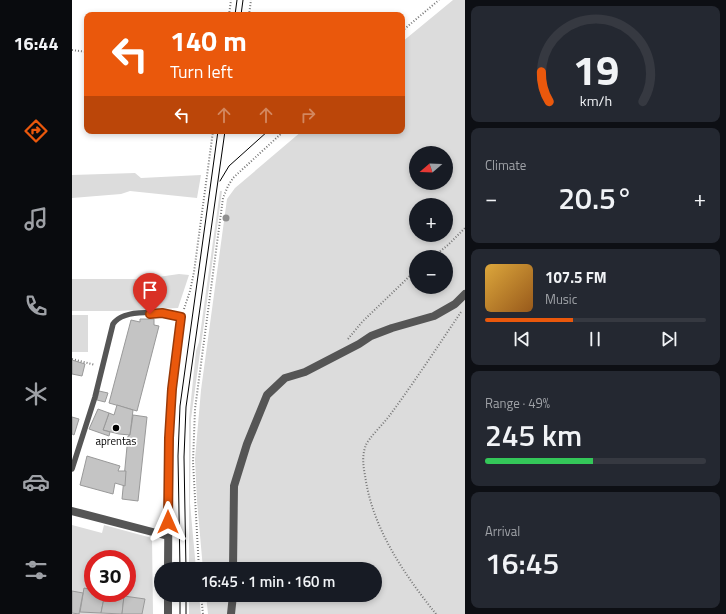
<!DOCTYPE html>
<meta charset="utf-8">
<style>
body{margin:0;font-family:"Titillium Web",sans-serif;background:#242831;color:#f1f3f6;height:100vh;display:flex;flex-direction:column;font-size:15px;white-space:nowrap}
*{box-sizing:border-box;margin:0}
p{font-size:13px;color:#9ea1a6}
.icon{flex:none;width:22px;height:22px;fill:none;stroke:currentColor;stroke-width:2;stroke-linecap:round;stroke-linejoin:round}
.map{position:relative;flex:1;overflow:hidden}
.sheet{display:flex;flex-direction:column;gap:6px;padding:6px;background:#0d0f14;width:261px}
.sheet>*{flex:none}
.top-card{position:absolute;left:12px;top:12px;width:321px;height:122px;border-radius:8px;box-shadow:0 2px 6px #0003;background:#ea580c;color:#fff;overflow:hidden}
.needle{width:26px;rotate:251deg}
.controls{position:absolute;left:337px;top:146px;display:grid;gap:8px}
.controls a{display:grid;place-items:center;width:44px;height:44px;border-radius:50%;background:#171b24;box-shadow:0 2px 6px #0003;font-size:20px}
.speed{position:absolute;left:12px;top:550px;display:flex;gap:8px;font-size:20px;font-weight:700;text-align:center}
.speed>*{display:grid;place-content:center;width:52px;height:52px;border-radius:50%;background:#171b24;box-shadow:0 2px 6px #0003;line-height:1}
.speed .limit{border:6px solid #d22;background:#fff;color:#111}
.pin{position:absolute;display:grid;place-items:center;width:34px;height:34px;color:#fff;margin:-41px -17px;border-radius:50% 50% 50% 0;rotate:-45deg;box-shadow:0 0 4px #0007}
.pin .icon{rotate:45deg}
.me{position:absolute;width:44px;margin:-22px;rotate:0deg;stroke-linejoin:round;filter:drop-shadow(0 0 3px #0008)}
.turn{display:flex;align-items:center;gap:14px;height:84px;padding:0 20px;font-size:18px}
.turn .icon{width:52px;height:52px;stroke-width:2.5}
.turn b{display:block;font-size:28px;line-height:34px}
.lanes{display:flex;align-items:center;height:38px;padding:0 20px;background:#0003;justify-content:center;gap:20px;direction:ltr}
.lanes .off{opacity:.35}
.big{font-size:30px;font-weight:600;line-height:1.1}
.sheet .tile{flex:1;display:flex;flex-direction:column;justify-content:center;gap:6px;min-width:0;padding:0 14px;border-radius:8px;background:#242831}
.sheet .dial{align-items:center;gap:0}
.dial svg{height:104px;overflow:visible;fill:none;stroke:#363941;stroke-width:7;stroke-linecap:round;text-anchor:middle}
.dial text{fill:#f1f3f6;stroke:none}
.song{display:flex;align-items:center;gap:12px}
.cover{width:48px;height:48px;border-radius:6px;background:linear-gradient(135deg,hsl(40 70% 55%),hsl(30 70% 35%))}
.played{height:4px;border-radius:2px;background:linear-gradient(90deg,#ea580c 40%,#363941 40%)}
.keys{display:flex;justify-content:space-around;direction:ltr}
.heat{display:flex;justify-content:space-between;align-items:center;font-size:22px;direction:ltr}
.charge{height:6px;border-radius:3px;background:linear-gradient(90deg,#34c759 49%,#363941 0)}
.trip{position:absolute;left:82px;top:562px;width:228px;height:40px;border-radius:20px;background:#171b24;box-shadow:0 2px 6px #0003;font-weight:600;line-height:40px;text-align:center}
main{display:flex;flex:1;min-height:0}
.tab-bar{display:flex;flex-direction:column;width:72px;justify-content:space-around;align-items:center;background:#090b0e;color:#9ea1a6}
.tab-bar .icon{width:28px;height:28px}
.tab-bar .selected{color:#ea580c}
.tab-bar b{font-size:18px;color:#f1f3f6}
.map>svg:first-child{display:block}
</style>
<main>
<nav class="tab-bar">
<b>16:44</b>
<svg class="icon selected" aria-label="directions" viewBox="0 0 24 24"><path d="M12 3l9 9-9 9-9-9zM9 14v-3h6M13 9l2 2-2 2"/></svg>
<svg class="icon" aria-label="music" viewBox="0 0 24 24"><path d="M9 18V5l10-2v13"/><circle cx="6" cy="18" r="3"/><circle cx="16" cy="16" r="3"/></svg>
<svg class="icon" aria-label="phone" viewBox="0 0 24 24"><path d="M5 4h4l2 5-3 2q2 4 5 5l2-3 5 2v4C11 20 4 13 5 4z"/></svg>
<svg class="icon" aria-label="climate" viewBox="0 0 24 24"><path d="M12 3v18M4 7l16 10M4 17L20 7"/></svg>
<svg class="icon" aria-label="car" viewBox="0 0 24 24"><path d="M5 17H2v-5l4-1 3-4h7l3 4 3 1v5h-3M9 17h6M6 11h13"/><circle cx="7" cy="17" r="2"/><circle cx="17" cy="17" r="2"/></svg>
<svg class="icon" aria-label="filters" viewBox="0 0 24 24"><path d="M4 7h16M4 17h16"/><circle cx="9" cy="7" r="2"/><circle cx="15" cy="17" r="2"/></svg>
</nav>
<div class="map">
<svg width="393" height="614" viewBox="0 0 393 614">
<rect width="100%" height="100%" fill="#fff"/>
<g fill="#dcdcdc" fill-rule="evenodd">
<path d="M 381,0 L 393,0 L 393,614 L 136,614 L 134,595 L 303,595 L 303,569 L 131,569 L 125,501 L 123,459 L 129,390 L 155,199 L 163,188 L 230,131 L 330,131 L 330,42 ZM 344,153 L 374,153 L 374,183 L 344,183 ZM 344,205 L 374,205 L 374,235 L 344,235 ZM 344,257 L 374,257 L 374,287 L 344,287 Z"/>
<polygon points="63,173 69,178 129,175 125,198 58,191 49,194 0,198 0,175"/>
<polygon points="148,191 150,191 119,419 118,503 124,569 117,569 117,419 124,351 127,342"/>
<polygon points="107,274 117,275 106,308 46,311 0,311 0,279 72,279"/>
<rect x="0" y="315" width="16" height="37"/>
<path d="M 0,525 L 30,533 L 32,525 L 80,538 L 81,614 L 0,614 ZM 21,559 L 55,559 L 55,593 L 21,593 Z"/>
<polygon points="117,595 127,595 129,614 117,614"/>
</g>
<g fill="#c4c4c4" stroke="#999">
<polygon points="68,319 82,319 82,325 87,326 65,411 37,403 59,320 68,322"/>
<polygon points="0,360 13,364 10,376 0,374"/>
<polygon points="27,391 36,393 33,402 25,400"/>
<polygon points="45,405 61,410 58,435 47,434 31,430 37,413 42,415"/>
<polygon points="26,409 37,413 31,430 38,432 37,436 17,429"/>
<polygon points="61,415 75,417 66,501 50,499 56,436 58,435"/>
<polygon points="0,417 7,419 2,435 0,434"/>
<polygon points="15,456 48,466 46,471 54,471 53,486 43,483 41,494 8,485"/>
<polygon points="12,588 21,590 21,593 33,593 29,613 8,612"/>
<polygon points="0,591 11,593 7,614 0,613"/>
<polygon points="33,593 52,596 50,614 29,613"/>
<polygon points="52,596 73,599 70,614 50,614"/>
</g>
<g fill="none" stroke-linecap="round" stroke-linejoin="round">
<g stroke="#777" stroke-width="2" stroke-dasharray="1 2" stroke-linecap="butt">
<polyline points="157,15 159,0"/>
<polyline points="177,15 179,0"/>
<polyline points="330,31 367,0"/>
<polyline points="0,50 15,52"/>
<polyline points="361,257 376,245 393,228"/>
<polyline points="112,309 118,291 122,272 141,131"/>
<polyline points="276,339 290,322 344,270"/>
<polyline points="0,359 23,365"/>
<polyline points="127,569 121,462 123,409 151,198 156,186 161,178 212,131"/>
<polyline points="129,595 131,614"/>
<path d="M 364,614 C 332,574 300,528 293,475 C 291,466 290,454 294,445 C 296,439 313,422 318,415 C 343,381 366,346 389,312"/>
</g>
<path stroke="#555" stroke-width="5.5" d="M 0,469 L 23,397 L 41,324 C 53,307 91,313 109,317"/>
<g stroke="#555" stroke-width="8">
<polyline points="0,511 96,536"/>
<polyline points="96,569 97,438 100,389 109,317"/>
<polyline points="161,569 162,486 175,444 195,395 213,378 233,372 287,344 299,336 320,328 362,316 383,304 393,294"/>
<polyline points="96,614 96,595"/>
<polyline points="159,614 161,595"/>
</g>
<g stroke="#000" stroke-width="1">
<polyline points="163,15 165,0"/>
<polyline points="169,15 171,0"/>
<polyline points="148,181 157,166 196,131"/>
<polyline points="108,569 106,456 108,406 146,131"/>
<polyline points="114,569 112,457 114,407 153,131"/>
<polyline points="108,595 108,614"/>
<polyline points="114,595 114,614"/>
</g>
</g>
<circle fill="#8f8f8f" cx="154" cy="218" r="3.5"/>
<g fill="none" stroke-linecap="round" stroke-linejoin="round">
<defs>
<polyline id="route" points="78,314 90,313 109,317 100,389 97,438 96,522"/>
</defs>
<use href="#route" stroke="#983908" stroke-width="10"/>
<use href="#route" stroke="#ea580c" stroke-width="7"/>
</g>
<circle fill="#000" stroke="#fff" stroke-width="1.5" cx="44" cy="428" r="4"/>
<g text-anchor="middle" dominant-baseline="central" stroke-width="3.5" stroke-linejoin="round" paint-order="stroke">
<g font-size="11" fill="#000" stroke="#fff">
<text x="44" y="441">aprentas</text>
</g>
</g>
</svg>
<div class="controls">
<a><svg class="needle" viewBox="-14 -14 28 28"><path d="M0-13l5 13h-10z" fill="#e53935"/><path d="M0 13l5-13h-10z" fill="#9ea1a6"/></svg></a>
<a>+</a>
<a>−</a>
</div>
<div class="speed"><div class="limit">30</div></div>
<div class="pin" style="left:78px;top:314px;background:#d93025"><svg class="icon" aria-label="arrive" viewBox="0 0 24 24"><path d="M6 21V4h12l-3 4 3 4H6"/></svg></div>
<svg class="me" style="left:96px;top:522px" viewBox="-20 -20 40 40"><path d="M0-17L14 15 0 8-14 15z" fill="#ea580c" stroke="#fff" stroke-width="4"/></svg>
<div class="trip">16:45 · 1 min · 160 m</div>
<div class="top-card">
<div class="turn"><svg class="icon" aria-label="left" viewBox="0 0 24 24"><path d="M17 20v-9H6M10 6l-5 5 5 5"/></svg><div><b>140 m</b>Turn left</div></div>
<div class="lanes"><svg class="icon" aria-label="left" viewBox="0 0 24 24"><path d="M17 20v-9H6M10 6l-5 5 5 5"/></svg><svg class="icon off" aria-label="ahead" viewBox="0 0 24 24"><path d="M12 20V5M6 11l6-6 6 6"/></svg><svg class="icon off" aria-label="ahead" viewBox="0 0 24 24"><path d="M12 20V5M6 11l6-6 6 6"/></svg><svg class="icon off" aria-label="right" viewBox="0 0 24 24"><path d="M7 20v-9h11M14 6l5 5-5 5"/></svg></div>
</div>
</div>
<section class="sheet">
<div class="tile dial"><svg viewBox="0 0 100 80">
<path d="M14 69A42 42 0 1 1 86 69"/>
<path d="M14 69A42 42 0 0 1 8 46" stroke="#ea580c"/>
<text x="50" y="56" font-size="32" font-weight="700">19</text>
<text x="50" y="72" font-size="11">km/h</text>
</svg></div>
<div class="tile"><p>Climate</p>
<div class="heat"><a>−</a><b class="big">20.5°</b><a>+</a></div>
</div>
<div class="tile">
<div class="song"><i class="cover"></i><div><b>107.5 FM</b><p>Music</p></div></div>
<div class="played"></div>
<div class="keys"><svg class="icon" aria-label="previous" viewBox="0 0 24 24"><path d="M18 5L8 12l10 7zM5 5v14"/></svg><svg class="icon" aria-label="pause" viewBox="0 0 24 24"><path d="M8 5v14M16 5v14"/></svg><svg class="icon" aria-label="next" viewBox="0 0 24 24"><path d="M6 5l10 7-10 7zM19 5v14"/></svg></div>
</div>
<div class="tile"><p>Range · 49%</p><b class="big">245 km</b><div class="charge"></div></div>
<div class="tile"><p>Arrival</p><b class="big">16:45</b></div>
</section>
</main>
